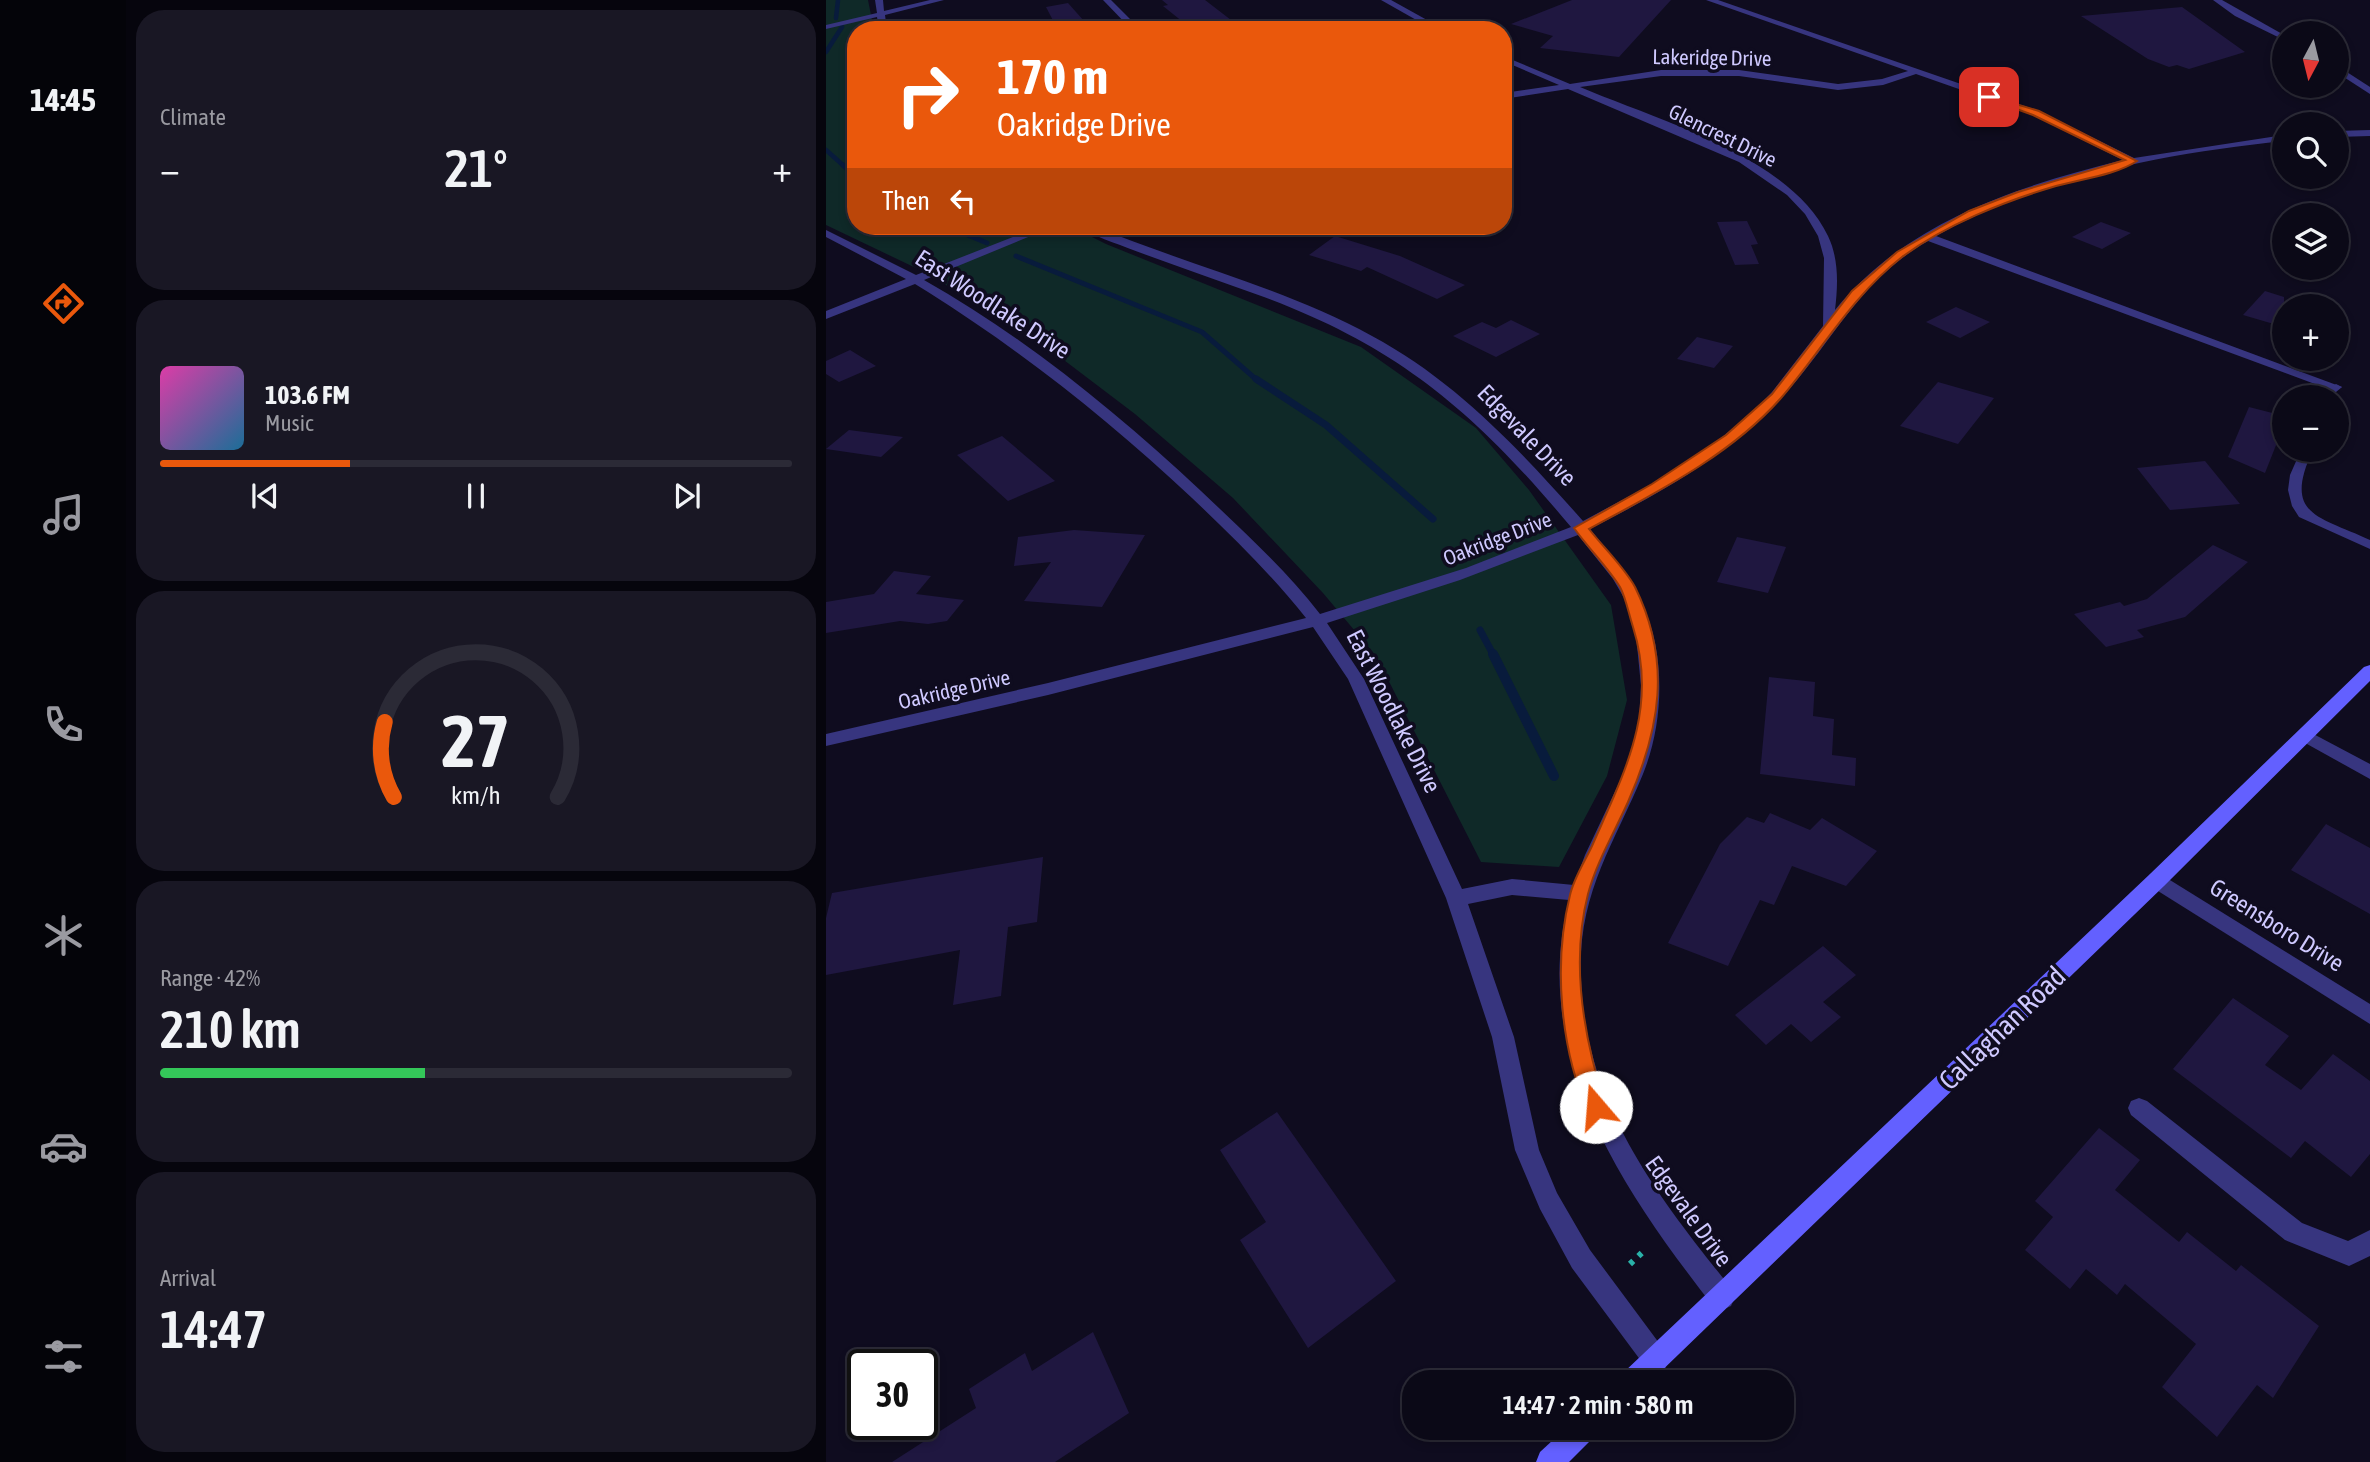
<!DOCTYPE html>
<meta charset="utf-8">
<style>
body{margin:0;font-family:"Asap Condensed",sans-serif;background:#191724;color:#f1f3f6;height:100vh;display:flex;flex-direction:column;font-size:26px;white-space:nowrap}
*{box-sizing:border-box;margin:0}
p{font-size:23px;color:#9a9aa1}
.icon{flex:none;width:38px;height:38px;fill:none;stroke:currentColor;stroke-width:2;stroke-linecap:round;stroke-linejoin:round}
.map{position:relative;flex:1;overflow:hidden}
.drawer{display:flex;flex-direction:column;gap:10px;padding:10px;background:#06050d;width:700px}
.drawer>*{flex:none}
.hud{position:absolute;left:21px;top:21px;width:665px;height:214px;border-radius:28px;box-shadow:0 4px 10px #0003,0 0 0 2px #2b2a36;background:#ea580c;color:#fff;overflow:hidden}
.needle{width:46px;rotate:187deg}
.controls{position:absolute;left:1446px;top:21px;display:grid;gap:14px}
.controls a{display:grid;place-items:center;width:77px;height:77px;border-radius:50%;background:#0b0917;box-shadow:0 4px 10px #0003,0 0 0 2px #2b2a36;font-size:35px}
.speed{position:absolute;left:21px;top:1349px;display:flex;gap:14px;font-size:35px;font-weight:700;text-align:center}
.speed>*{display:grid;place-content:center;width:91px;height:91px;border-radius:50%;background:#0b0917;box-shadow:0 4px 10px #0003,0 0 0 2px #2b2a36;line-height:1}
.speed .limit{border:4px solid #111;border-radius:10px;background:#fff;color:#111}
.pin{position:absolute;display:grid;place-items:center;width:60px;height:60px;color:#fff;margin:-30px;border-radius:14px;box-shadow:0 4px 10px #0006}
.me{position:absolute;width:77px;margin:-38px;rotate:342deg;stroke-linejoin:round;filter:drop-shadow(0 0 5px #0008)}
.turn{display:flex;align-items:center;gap:24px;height:147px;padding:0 35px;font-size:32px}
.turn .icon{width:91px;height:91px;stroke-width:2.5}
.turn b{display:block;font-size:49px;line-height:60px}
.then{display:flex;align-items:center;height:66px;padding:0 35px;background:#0003;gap:14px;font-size:26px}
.big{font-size:52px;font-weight:600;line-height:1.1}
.drawer .card{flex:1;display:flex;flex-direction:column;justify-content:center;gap:10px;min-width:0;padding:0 24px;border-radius:28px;background:#191724}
.drawer .dial{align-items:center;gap:0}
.dial svg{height:182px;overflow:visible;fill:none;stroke:#2b2a36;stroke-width:7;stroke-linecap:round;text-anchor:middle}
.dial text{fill:#f1f3f6;stroke:none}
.song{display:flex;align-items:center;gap:21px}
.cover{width:84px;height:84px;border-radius:10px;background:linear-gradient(135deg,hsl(320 70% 55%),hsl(200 70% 35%))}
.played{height:7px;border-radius:4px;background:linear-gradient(90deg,#ea580c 30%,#2b2a36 30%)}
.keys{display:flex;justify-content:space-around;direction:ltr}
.heat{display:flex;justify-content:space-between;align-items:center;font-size:38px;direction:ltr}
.charge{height:10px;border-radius:5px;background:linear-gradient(90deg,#34c759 42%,#2b2a36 0)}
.trip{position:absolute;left:576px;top:1370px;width:392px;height:70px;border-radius:28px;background:#0b0917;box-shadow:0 4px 10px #0003,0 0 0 2px #2b2a36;font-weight:600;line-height:70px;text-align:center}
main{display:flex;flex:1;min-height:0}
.tab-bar{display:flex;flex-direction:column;width:126px;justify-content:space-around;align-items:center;background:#040409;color:#9a9aa1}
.tab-bar .icon{width:49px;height:49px}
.tab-bar .active{color:#ea580c}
.tab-bar b{font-size:32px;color:#f1f3f6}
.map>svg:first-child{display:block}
</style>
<main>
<nav class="tab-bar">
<b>14:45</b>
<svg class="icon active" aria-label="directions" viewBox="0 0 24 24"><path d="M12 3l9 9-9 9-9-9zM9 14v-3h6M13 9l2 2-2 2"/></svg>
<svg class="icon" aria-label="music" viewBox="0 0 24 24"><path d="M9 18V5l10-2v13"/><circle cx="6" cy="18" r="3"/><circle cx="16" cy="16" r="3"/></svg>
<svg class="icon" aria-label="phone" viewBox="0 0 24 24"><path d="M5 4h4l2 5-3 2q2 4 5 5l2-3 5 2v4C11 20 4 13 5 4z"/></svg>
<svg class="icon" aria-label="climate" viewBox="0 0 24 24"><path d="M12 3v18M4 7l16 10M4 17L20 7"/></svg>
<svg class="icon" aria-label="car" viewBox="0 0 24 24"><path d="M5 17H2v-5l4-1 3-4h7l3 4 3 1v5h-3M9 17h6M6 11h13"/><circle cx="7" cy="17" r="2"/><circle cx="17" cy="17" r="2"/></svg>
<svg class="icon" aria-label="filters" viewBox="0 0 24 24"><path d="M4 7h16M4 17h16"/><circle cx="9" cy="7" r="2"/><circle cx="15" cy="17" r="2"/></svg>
</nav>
<section class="drawer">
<div class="card"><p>Climate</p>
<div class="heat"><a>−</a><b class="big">21°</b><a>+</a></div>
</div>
<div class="card">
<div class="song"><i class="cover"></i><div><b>103.6 FM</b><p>Music</p></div></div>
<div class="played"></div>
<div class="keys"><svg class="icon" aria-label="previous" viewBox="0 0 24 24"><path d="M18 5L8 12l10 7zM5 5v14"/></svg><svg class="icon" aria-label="pause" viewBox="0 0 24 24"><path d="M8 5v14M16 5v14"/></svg><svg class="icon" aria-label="next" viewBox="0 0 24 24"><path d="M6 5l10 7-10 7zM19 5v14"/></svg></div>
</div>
<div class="card dial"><svg viewBox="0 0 100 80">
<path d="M14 69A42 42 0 1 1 86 69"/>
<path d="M14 69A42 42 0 0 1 10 36" stroke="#ea580c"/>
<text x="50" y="56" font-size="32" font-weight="700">27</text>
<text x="50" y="72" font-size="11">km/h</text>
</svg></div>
<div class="card"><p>Range · 42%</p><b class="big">210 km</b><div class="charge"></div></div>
<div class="card"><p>Arrival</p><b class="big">14:47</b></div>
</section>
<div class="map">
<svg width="1544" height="1462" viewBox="0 0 1544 1462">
<rect width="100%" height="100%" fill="#0f0c1f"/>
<polygon fill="#0f2928" points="0,0 42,0 48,30 30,30 30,226 244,226 280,244 535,347 650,428 703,490 785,605 801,700 781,776 733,867 655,862 550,656 497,593 407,498 309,414 201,332 92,269 0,225"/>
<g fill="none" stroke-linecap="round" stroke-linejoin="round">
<g stroke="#081b3c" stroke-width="4.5">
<polyline points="10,18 12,0"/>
<polyline points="0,52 16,27"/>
<polyline points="0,150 19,167"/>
</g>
<g stroke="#081b3c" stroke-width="5">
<polyline points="17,165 30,177"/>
<polyline points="120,226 161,243"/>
<polyline points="190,256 376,332 432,381"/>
</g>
<g stroke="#081b3c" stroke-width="7">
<polyline points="430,379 500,425 607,519"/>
<polyline points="654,630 668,656"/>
</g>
<polyline stroke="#081b3c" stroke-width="10" points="667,654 728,776"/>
</g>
<g fill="#1f1740">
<polygon points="336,0 379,0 418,30 367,30 337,6 342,5"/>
<polygon points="746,0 845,0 793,57 714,48 727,36 685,24"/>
<polygon points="242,3 266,30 232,30 220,7"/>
<polygon points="1356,7 1419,52 1363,69 1351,65 1343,67 1322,59 1255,16"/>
<polygon points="921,221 932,244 925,245 933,264 909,265 891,222"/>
<polygon points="1275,222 1305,233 1276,249 1246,237"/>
<polygon points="509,236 574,256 639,285 611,299 541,267 535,271 483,255"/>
<polygon points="1439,291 1458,297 1458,327 1417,315"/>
<polygon points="1130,307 1164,322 1134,338 1100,322"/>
<polygon points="685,320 714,334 670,357 627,336 656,322 670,328"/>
<polygon points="871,337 907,346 888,368 851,359"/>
<polygon points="24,350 50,366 13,382 0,374 0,361"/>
<polygon points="1112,382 1168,398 1132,444 1074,426"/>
<polygon points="1423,407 1458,416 1458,425 1439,473 1402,457"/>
<polygon points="23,430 77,437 55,457 0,449"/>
<polygon points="176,436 229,481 182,501 131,455"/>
<polygon points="1379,461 1414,504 1344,510 1311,468"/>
<polygon points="248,530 319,535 276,607 198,601 225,562 188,566 192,537"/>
<polygon points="911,537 960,547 942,593 891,582"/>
<polygon points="1387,545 1422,562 1359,617 1311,630 1318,637 1280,647 1248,614 1294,602 1298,606 1321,599"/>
<polygon points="68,571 105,576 90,594 138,600 121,621 102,624 74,621 0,633 0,602 48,594"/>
<polygon points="943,677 989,682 987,716 1008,719 1006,755 1030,758 1029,786 934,774"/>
<polygon points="944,813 984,830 996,818 1051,851 1020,886 966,866 948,905 934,900 902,966 842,943 894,844 921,817 938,823"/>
<polygon points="1500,824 1544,848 1544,914 1465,870"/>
<polygon points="217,857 211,922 182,927 175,996 127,1005 134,950 0,975 0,918 6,893"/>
<polygon points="997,946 1030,975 997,1002 1015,1017 985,1042 965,1024 940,1045 909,1015"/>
<polygon points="1407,998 1463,1036 1439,1065 1475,1090 1507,1054 1544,1081 1544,1154 1525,1177 1479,1141 1465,1158 1347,1069"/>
<polygon points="451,1112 570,1281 482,1348 414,1240 440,1222 394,1150"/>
<polygon points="1273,1128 1314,1160 1289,1190 1353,1242 1361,1232 1410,1271 1415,1265 1493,1326 1447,1398 1431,1385 1391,1437 1336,1387 1370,1344 1299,1284 1291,1295 1260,1269 1244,1289 1199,1250 1227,1217 1209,1201"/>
<polygon points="267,1332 303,1413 229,1462 66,1462 150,1408 143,1389 199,1353 206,1371"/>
</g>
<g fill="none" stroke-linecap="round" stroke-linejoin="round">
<polyline stroke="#2ab2a9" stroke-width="6" stroke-dasharray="4.5 7" stroke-linecap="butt" points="804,1264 820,1249"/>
<g fill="#37357f" fill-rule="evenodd">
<polygon points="1510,384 1516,387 1504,397 1491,397"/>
<path d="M 1475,450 L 1487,450 C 1456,516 1493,516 1544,540 L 1544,549 L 1473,517 L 1466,506 L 1462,490 L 1464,475 Z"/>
</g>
<g fill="#37357f" fill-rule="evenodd">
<polygon points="49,0 57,0 58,11 104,0 118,0 59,15 61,30 53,30 51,17 0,29 0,25 51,13"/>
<polygon points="277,0 285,0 315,30 306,30"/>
<polygon points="555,0 565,0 619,30 608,30"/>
<path d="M 880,0 L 892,0 L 1213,111 L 1308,158 L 1458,135 L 1458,141 C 1337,154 1217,176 1110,236 L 1516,387 L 1510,391 L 1505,390 L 1102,241 C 1030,282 1007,344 953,400 C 900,457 832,494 764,529 C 783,552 803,575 816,603 C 840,654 838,722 817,774 C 787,847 751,894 755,980 C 760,1105 830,1194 905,1288 L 909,1297 L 905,1306 L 896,1310 L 887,1306 C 797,1190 703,1055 743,900 L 686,895 L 642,904 L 688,1037 L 713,1150 L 731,1193 L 764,1250 L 839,1351 L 843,1360 L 839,1369 L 830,1373 L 821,1369 L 746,1268 L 714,1209 L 689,1150 L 666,1037 L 620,898 L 522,679 L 487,627 L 222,695 L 0,746 L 0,734 L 222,683 L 480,618 C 446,575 406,536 366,498 C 284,421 197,352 102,292 L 89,284 L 0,319 L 0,311 L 80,279 L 0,237 L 0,230 L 90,275 L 215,226 L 229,226 L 98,280 C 199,337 290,412 375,491 C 416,530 459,569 494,614 L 640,568 L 745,527 C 651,415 577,349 438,297 C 394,281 350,266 307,250 C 290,243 267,237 254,226 L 268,226 C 359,264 458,288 546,336 C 630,381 694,450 757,521 L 830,482 L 880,450 L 926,413 L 946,392 L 997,326 L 998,258 L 992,236 L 979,214 L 961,195 L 913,162 L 742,89 L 677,99 L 677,93 L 733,85 L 677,61 L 677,56 L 744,84 L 835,70 L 913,70 L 1012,84 L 1056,79 L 1082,71 ZM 1090,74 L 1207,115 L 1297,160 C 1192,186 1080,222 1009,310 C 1012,285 1013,259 1002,236 C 964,156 831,120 754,87 L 835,76 L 913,76 L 1012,90 L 1057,85 ZM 752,535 L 787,579 L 801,603 L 810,635 L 815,686 L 813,720 L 802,764 L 759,855 L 748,885 L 686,879 L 636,889 L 538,679 L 501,623 L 634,580 Z"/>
<polygon points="1387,0 1396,0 1458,35 1458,40 1409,16"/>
<polygon points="1510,65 1544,87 1544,94 1510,72"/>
<polygon points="1544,130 1544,136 1510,137 1510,131"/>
<polygon points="1478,729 1544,764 1544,779 1472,739 1469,735"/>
<polygon points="1331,872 1544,1004 1544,1024 1324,886 1321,880 1324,874"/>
<polygon points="1313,1098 1321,1101 1476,1223 1522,1241 1544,1230 1544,1256 1523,1266 1459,1240 1305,1115 1302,1108 1305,1101"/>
</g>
<g fill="#6360ff" fill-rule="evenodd">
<polygon points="1544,665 1544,681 1338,886 824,1382 793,1382 797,1373 1324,874 1538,667"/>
<polygon points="740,1428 772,1428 768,1437 743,1462 710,1462 714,1452"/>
</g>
</g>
<path fill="#ea580c" stroke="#983908" stroke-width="2" d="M 1160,95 L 1213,111 L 1311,161 C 1290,175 1255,179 1230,186 C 1179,201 1119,225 1076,257 C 1026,296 996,350 955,398 C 904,456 829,493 763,529 C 777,547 798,567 809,587 C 846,662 834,729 802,802 C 789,831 770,863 762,894 C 744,964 758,1040 780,1107 L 777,1114 L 770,1117 L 763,1114 C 734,1049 727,964 744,895 C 748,878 759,861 766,846 C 798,773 833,709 807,627 C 803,615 800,598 794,587 C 781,566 762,548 748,528 L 826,484 L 900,435 L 946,394 L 1026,291 L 1071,252 L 1143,211 L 1192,192 L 1299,160 L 1207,115 L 1160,98 Z"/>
<g text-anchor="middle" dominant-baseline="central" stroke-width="7" stroke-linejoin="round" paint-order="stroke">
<g font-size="21" fill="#cfc9ff" stroke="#0f0c1f">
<text transform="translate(886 57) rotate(1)">Lakeridge Drive</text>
<text transform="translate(897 135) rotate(26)">Glencrest Drive</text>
<text transform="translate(671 538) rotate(-21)">Oakridge Drive</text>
<text transform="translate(128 689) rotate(-13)">Oakridge Drive</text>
</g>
<g font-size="24" fill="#cfc9ff" stroke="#0f0c1f">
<text transform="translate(167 304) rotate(33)">East Woodlake Drive</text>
<text transform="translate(701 435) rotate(46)">Edgevale Drive</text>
<text transform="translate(568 711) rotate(63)">East Woodlake Drive</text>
<text transform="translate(1451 925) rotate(32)">Greensboro Drive</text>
<text transform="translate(863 1211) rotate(54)">Edgevale Drive</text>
</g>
<g font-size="28" fill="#cfc9ff" stroke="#0f0c1f">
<text transform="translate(1176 1028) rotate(-44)">Callaghan Road</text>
</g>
</g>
</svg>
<div class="controls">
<a><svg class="needle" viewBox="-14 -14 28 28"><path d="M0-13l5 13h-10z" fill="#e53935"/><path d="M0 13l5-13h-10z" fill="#9a9aa1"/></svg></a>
<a><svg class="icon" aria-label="search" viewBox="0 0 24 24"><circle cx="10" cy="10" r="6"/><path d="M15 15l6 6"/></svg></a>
<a><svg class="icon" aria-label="layers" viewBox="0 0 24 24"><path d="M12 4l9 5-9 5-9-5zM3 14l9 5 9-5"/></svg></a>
<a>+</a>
<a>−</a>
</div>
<div class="speed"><div class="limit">30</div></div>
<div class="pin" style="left:1163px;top:97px;background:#d93025"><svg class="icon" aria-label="arrive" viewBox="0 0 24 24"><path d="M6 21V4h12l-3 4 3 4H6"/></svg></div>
<svg class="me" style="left:770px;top:1107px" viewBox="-20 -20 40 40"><circle r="19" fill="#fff"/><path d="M0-13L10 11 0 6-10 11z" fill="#ea580c"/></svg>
<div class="trip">14:47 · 2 min · 580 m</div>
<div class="hud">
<div class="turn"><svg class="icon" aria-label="right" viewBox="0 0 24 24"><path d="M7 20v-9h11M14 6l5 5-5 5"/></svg><div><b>170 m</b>Oakridge Drive</div></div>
<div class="then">Then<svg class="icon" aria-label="left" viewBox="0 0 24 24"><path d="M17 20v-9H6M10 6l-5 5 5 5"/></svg></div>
</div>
</div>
</main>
